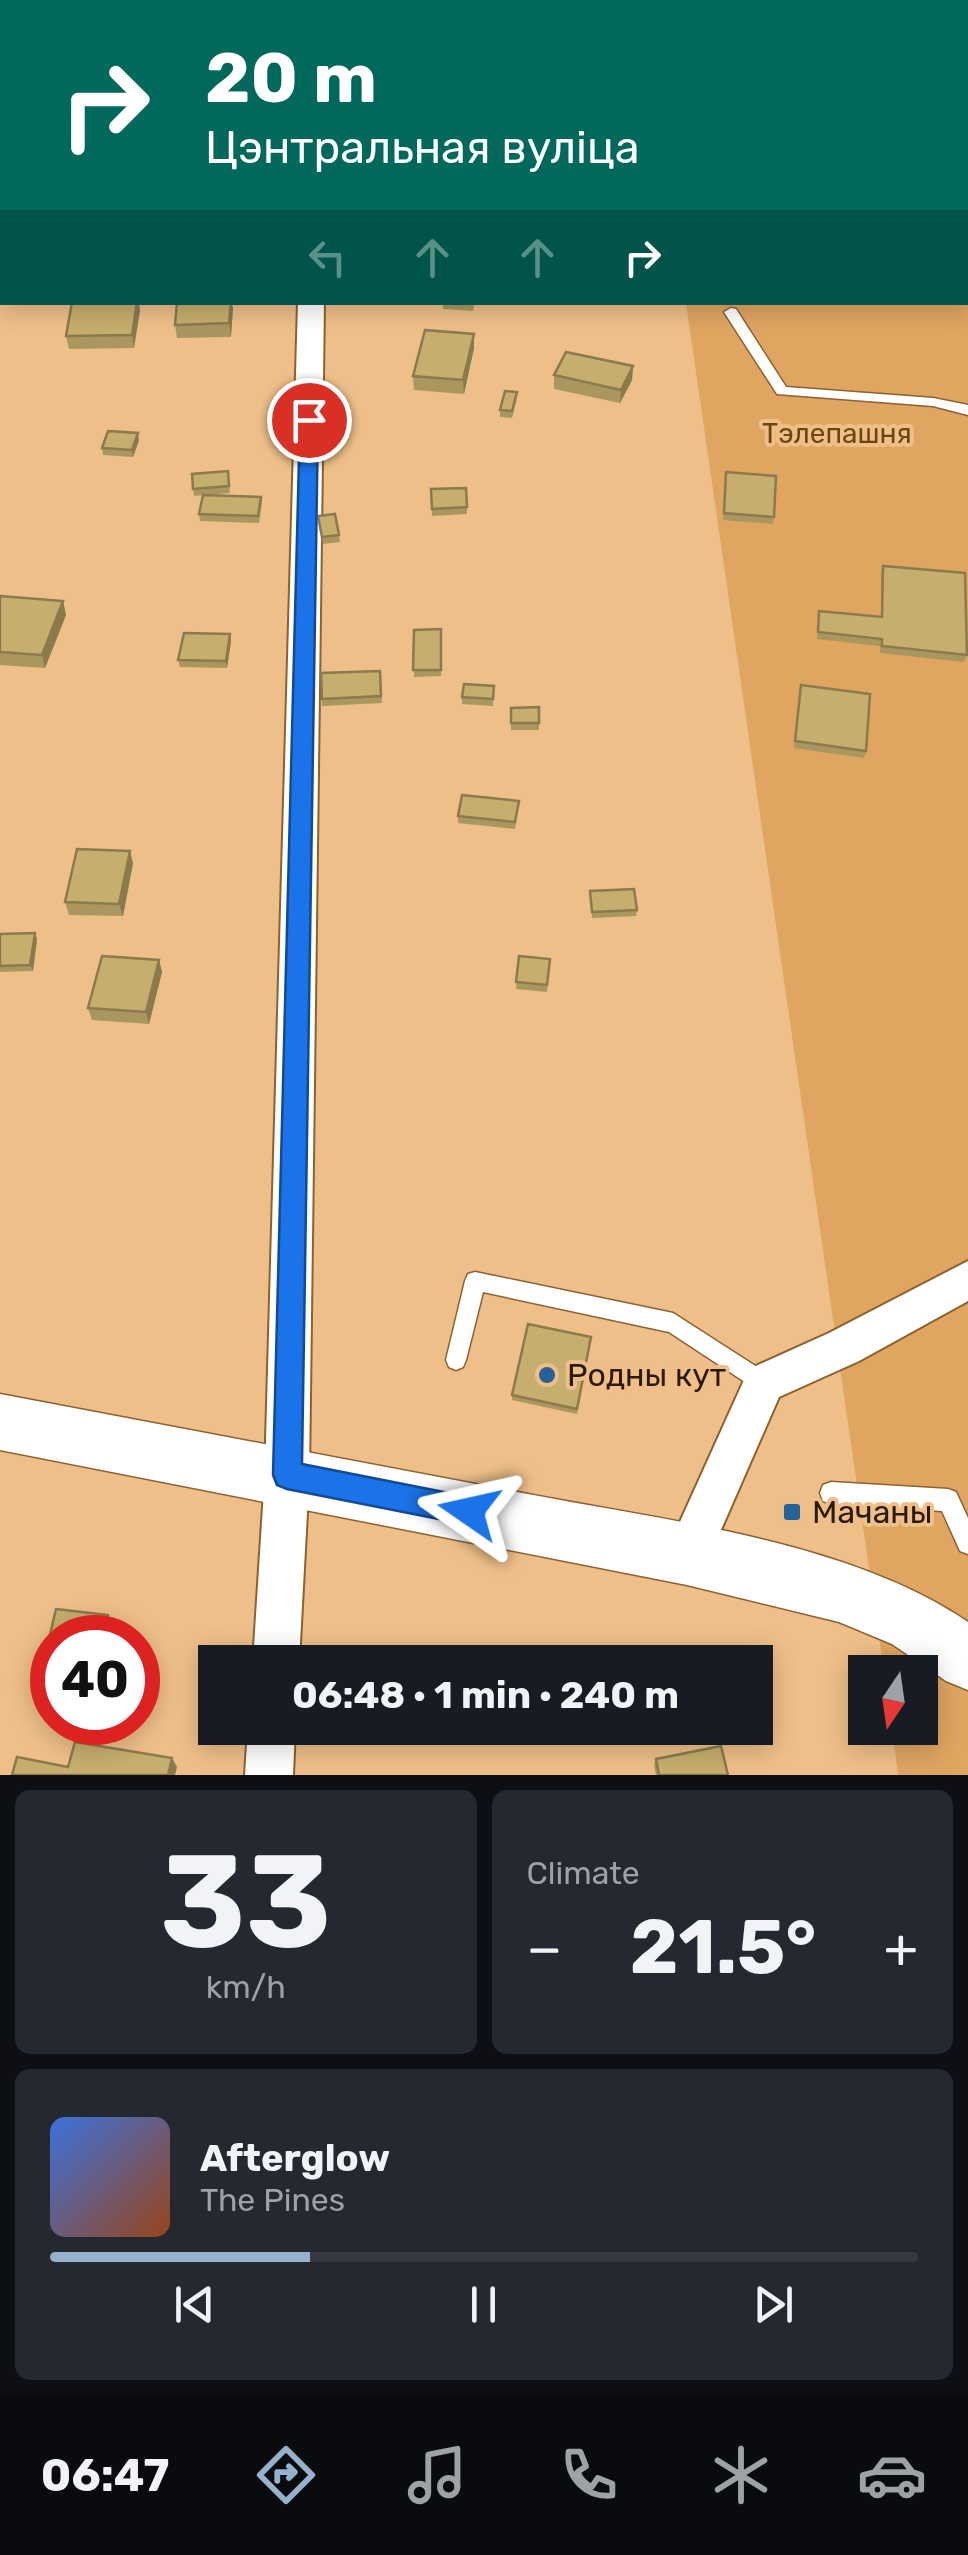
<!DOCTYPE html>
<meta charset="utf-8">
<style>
body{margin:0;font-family:Rubik,sans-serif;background:#242831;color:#f1f3f6;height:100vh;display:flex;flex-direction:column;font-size:38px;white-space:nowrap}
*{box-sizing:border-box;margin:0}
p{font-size:32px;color:#9ea1a6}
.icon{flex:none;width:55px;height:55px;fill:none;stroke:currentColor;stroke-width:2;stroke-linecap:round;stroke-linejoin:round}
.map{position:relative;height:1775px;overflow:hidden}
.sheet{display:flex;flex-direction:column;gap:15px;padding:15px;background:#0d0f14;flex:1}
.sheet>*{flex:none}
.guide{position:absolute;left:0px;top:0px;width:970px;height:305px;box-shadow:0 5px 25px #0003;background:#00695c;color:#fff;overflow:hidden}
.needle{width:65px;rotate:193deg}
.controls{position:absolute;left:848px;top:1655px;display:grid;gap:20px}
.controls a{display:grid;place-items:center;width:90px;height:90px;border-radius:0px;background:#171b24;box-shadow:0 5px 25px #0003;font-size:50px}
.speed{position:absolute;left:30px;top:1615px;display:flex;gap:20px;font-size:50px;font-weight:700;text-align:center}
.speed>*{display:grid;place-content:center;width:130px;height:130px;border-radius:50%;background:#171b24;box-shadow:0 5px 25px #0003;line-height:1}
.speed .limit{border:15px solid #d22;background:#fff;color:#111}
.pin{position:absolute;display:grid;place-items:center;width:85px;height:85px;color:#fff;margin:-42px;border:5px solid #fff;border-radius:50%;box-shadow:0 2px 10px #0007}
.me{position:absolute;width:110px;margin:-55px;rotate:281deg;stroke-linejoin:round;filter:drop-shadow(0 0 8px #0008)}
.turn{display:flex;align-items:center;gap:35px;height:210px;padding:0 40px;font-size:45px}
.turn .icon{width:130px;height:130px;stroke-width:2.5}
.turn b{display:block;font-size:70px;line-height:85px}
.lanes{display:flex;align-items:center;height:95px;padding:0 40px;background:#0003;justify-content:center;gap:50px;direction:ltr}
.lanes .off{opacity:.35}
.big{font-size:75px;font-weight:700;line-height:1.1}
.sheet .tile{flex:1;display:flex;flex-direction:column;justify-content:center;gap:15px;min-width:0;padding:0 35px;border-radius:15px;background:#242831}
.sheet .dial{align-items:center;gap:0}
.dial b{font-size:130px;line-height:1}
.song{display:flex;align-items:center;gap:30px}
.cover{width:120px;height:120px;border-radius:15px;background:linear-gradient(135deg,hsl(220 70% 55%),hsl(20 70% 35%))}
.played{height:10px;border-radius:5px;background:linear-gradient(90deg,#96b1cc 30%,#363941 30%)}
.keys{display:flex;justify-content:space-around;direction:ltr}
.heat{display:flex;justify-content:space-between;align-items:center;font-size:55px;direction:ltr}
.sheet .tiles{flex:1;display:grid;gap:15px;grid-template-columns:1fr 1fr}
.tile:last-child{grid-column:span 2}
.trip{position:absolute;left:198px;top:1645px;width:575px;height:100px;border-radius:0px;background:#171b24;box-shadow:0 5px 25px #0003;font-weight:700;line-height:100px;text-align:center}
.tab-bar{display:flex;height:160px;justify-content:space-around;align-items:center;background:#090b0e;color:#9ea1a6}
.tab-bar .icon{width:70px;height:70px}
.tab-bar .on{color:#96b1cc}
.tab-bar b{font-size:45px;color:#f1f3f6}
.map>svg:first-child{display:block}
</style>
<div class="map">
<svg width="968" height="1775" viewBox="0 0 968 1775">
<rect width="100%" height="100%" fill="#eebf89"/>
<polygon fill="#dfa561" points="643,0 968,0 968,1775 898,1775 892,1728 920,1728 920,1672 884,1672 686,303 968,302 968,2"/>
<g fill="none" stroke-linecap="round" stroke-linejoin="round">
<defs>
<g id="lane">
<polygon points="731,308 736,309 786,387 933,398 968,405 968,415 933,406 777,394 724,312"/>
<polygon points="475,1272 673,1313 771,1376 775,1383 771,1390 764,1393 757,1390 669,1332 483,1292 466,1360 463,1367 456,1370 449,1367 446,1360 465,1281 468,1274"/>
<polygon points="831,1482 948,1489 956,1492 968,1518 968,1554 960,1551 942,1511 831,1504 823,1501 820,1493 823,1485"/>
</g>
<g id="street">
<polygon points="298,302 324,302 309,1475 299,1662 253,1662 265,1475"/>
<polygon points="968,1261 968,1301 859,1361 779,1397 703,1571 687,1577 671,1571 665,1555 749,1369 829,1333"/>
<polygon points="248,1728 295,1728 293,1775 245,1775"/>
</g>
<path id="secondary" d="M 0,1394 C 176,1427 352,1461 528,1494 C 668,1521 849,1541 968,1622 L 968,1690 L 946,1681 L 892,1644 L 839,1622 L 687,1585 L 0,1450 Z"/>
</defs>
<use href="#lane" stroke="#8c622d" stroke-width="3"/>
<use href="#street" stroke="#8c622d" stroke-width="4"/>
<use href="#secondary" stroke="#8c622d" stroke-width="3"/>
<use href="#lane" fill="#fff" fill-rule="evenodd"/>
<use href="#street" fill="#fff" fill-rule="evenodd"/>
<use href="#secondary" fill="#fff" fill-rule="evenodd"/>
</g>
<g fill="#aa965f">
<polygon points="389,0 421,0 421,2 390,2"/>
<polygon points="177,302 232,302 231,337 177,338 175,325"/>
<polygon points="443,302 475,302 473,311 443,309"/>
<polygon points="140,310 134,348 69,349 66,336"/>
<polygon points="474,334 474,348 464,394 414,390 413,376"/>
<polygon points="633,366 632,380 620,403 554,389 554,375"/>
<polygon points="517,399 512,418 500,417 500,410"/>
<polygon points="139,440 133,457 103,455 102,448"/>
<polygon points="228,471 230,493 194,496 193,489"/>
<polygon points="726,472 774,517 773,524 723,520"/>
<polygon points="431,489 467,507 467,514 432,516"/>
<polygon points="261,497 262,504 259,523 200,521 199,514"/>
<polygon points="318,516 339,535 340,542 323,544"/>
<polygon points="883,566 967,655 964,662 880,653 880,646 817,639 819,611 881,617 881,573"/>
<polygon points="0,596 63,601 66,615 45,668 0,665"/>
<polygon points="441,629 441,676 414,677 414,630"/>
<polygon points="230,634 231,641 227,668 180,667 178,660"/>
<polygon points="380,671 382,703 322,706 321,673"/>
<polygon points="494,686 493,706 462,704 462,697"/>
<polygon points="800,692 866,751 864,758 794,748"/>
<polygon points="539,707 539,730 511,730 511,708"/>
<polygon points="518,808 515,829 458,823 458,816"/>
<polygon points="133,863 123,916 69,915 65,902"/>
<polygon points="590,891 637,910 636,916 592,918"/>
<polygon points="35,933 37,939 33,971 0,972 0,934"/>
<polygon points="519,956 550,959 547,992 516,989"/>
<polygon points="159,960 162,972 149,1024 92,1020 88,1008"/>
<polygon points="591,1337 577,1414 512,1400 512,1395"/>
<polygon points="56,1609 108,1615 113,1622 109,1638 52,1638 52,1681 46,1680 41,1673"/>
<polygon points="656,1759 728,1775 656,1775 654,1765"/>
</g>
<g fill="#8b7a4d">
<polygon points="137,302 139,302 140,310 134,348 132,335"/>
<polygon points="231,302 232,302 233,309 231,337 229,323"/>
<polygon points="474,334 474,348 464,394 463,380"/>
<polygon points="633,366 632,380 620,403 621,390"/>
<polygon points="138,433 139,440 133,457 132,450"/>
<polygon points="63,601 66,615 45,668 42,655"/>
<polygon points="230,634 231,641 227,668 226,661"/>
<polygon points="130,851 133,863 123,916 119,904"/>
<polygon points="35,933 37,939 33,971 30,965"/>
<polygon points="159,960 162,972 149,1024 146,1012"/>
<polygon points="108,1615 113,1622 109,1638 103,1638"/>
<polygon points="172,1758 177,1767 175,1775 168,1775"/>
</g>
<g fill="#c6ae6e" stroke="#8b7a4d" stroke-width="2.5">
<polygon points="72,302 137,302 132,335 66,336"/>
<polygon points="177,302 231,302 229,323 175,325"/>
<polygon points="425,330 474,334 463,380 413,376"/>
<polygon points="566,352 633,366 621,390 554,375"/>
<polygon points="505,391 517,392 512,411 500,410"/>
<polygon points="108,431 138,433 132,450 102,448"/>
<polygon points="228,471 229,486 193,489 192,474"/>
<polygon points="726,472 776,476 774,517 724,513"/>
<polygon points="466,488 467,507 432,509 431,489"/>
<polygon points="203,495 261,497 258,516 199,514"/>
<polygon points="335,514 339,535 322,537 318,516"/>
<polygon points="883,566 965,573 967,655 882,646 882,639 818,632 819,611 882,617"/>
<polygon points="0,596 63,601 42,655 0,652"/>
<polygon points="441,629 441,670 413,670 414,630"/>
<polygon points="184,633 230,634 226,661 178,660"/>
<polygon points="380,671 381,696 322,699 321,673"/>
<polygon points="464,684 494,686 493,699 462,697"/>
<polygon points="801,685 870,694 866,751 795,741"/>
<polygon points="539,707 539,723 511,723 511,708"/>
<polygon points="462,795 519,801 515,822 458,816"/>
<polygon points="77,849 130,851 119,904 65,902"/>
<polygon points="634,889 637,910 592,912 590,891"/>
<polygon points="35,933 30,965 0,966 0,934"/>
<polygon points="102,956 159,960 146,1012 88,1008"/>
<polygon points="519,956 550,959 547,985 516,982"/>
<polygon points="528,1324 591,1337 577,1409 512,1395"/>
<polygon points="56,1609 108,1615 103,1638 52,1638 52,1674 41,1673"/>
<polygon points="75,1742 172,1758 168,1775 12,1775 17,1757 68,1767"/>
<polygon points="721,1746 728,1775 659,1775 656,1759"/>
</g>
<polygon fill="#1a73e8" stroke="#114b97" stroke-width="2.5" points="309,414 318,420 302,1464 469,1497 479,1501 483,1511 479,1521 469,1525 287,1489 277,1485 273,1475 300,420"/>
<g fill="#266198" stroke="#eebf89" stroke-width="4">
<circle cx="547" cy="1375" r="10"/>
<rect x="782" y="1502" width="20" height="20" rx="5"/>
</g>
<g text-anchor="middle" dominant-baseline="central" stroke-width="8" stroke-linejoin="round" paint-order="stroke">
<g font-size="28" fill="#6d460f" stroke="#eebf89">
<text x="837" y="433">Тэлепашня</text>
</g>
<g font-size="32" fill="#2c1a05" stroke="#eebf89" text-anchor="start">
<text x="567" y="1375">Родны кут</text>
<text x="812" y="1512">Мачаны</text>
</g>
</g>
</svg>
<div class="controls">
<a><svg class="needle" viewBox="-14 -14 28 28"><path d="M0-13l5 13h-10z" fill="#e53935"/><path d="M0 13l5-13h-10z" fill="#9ea1a6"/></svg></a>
</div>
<div class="speed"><div class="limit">40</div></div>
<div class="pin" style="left:309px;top:420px;background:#d93025"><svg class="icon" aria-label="arrive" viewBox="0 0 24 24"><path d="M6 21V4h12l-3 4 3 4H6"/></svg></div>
<svg class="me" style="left:469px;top:1511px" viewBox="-20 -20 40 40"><path d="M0-17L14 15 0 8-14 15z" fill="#1a73e8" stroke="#fff" stroke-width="4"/></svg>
<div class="trip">06:48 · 1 min · 240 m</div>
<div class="guide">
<div class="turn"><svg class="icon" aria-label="right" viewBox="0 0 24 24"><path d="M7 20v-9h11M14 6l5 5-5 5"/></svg><div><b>20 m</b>Цэнтральная вуліца</div></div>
<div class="lanes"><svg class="icon off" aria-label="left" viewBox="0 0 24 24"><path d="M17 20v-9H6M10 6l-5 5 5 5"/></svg><svg class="icon off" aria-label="ahead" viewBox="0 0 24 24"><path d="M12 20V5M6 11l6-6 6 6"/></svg><svg class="icon off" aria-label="ahead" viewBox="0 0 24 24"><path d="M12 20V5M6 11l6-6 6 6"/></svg><svg class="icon" aria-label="right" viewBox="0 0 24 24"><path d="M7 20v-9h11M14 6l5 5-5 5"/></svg></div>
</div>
</div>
<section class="sheet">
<div class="tiles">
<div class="tile dial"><b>33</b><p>km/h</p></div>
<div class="tile"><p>Climate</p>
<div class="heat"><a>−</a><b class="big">21.5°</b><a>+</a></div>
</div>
<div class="tile">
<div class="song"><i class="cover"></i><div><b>Afterglow</b><p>The Pines</p></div></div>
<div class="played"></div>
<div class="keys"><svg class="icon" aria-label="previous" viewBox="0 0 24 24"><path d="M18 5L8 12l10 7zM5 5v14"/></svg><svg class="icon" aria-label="pause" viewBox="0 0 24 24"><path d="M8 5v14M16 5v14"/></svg><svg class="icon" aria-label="next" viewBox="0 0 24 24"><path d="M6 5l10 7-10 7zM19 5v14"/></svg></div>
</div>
</div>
</section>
<nav class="tab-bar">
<b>06:47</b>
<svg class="icon on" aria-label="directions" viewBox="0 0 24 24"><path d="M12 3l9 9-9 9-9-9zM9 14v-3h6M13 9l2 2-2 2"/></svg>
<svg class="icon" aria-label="music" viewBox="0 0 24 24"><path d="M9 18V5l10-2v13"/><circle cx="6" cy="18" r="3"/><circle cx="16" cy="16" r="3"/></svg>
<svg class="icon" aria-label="phone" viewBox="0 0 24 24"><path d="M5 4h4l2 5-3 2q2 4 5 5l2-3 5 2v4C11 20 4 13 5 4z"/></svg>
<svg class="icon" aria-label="climate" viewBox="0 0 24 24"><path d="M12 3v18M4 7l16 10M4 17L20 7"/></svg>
<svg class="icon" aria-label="car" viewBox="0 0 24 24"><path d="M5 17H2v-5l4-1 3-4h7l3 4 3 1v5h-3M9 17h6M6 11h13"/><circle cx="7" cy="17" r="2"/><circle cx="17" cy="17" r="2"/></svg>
</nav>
